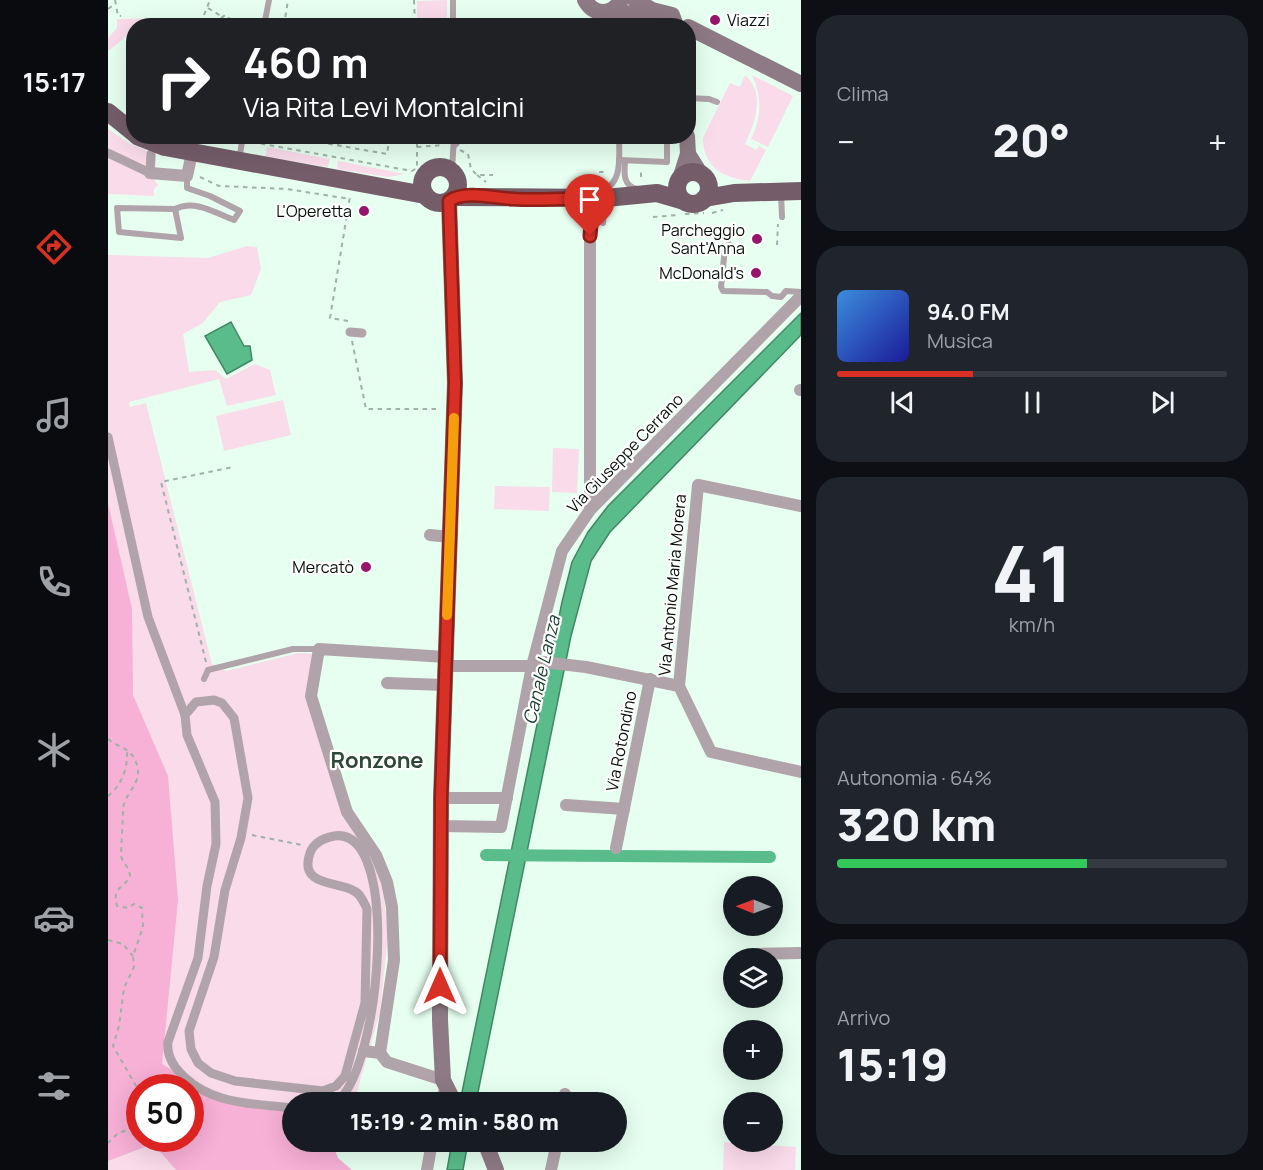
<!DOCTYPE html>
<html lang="it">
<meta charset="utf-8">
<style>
body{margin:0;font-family:Manrope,sans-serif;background:#20242c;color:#f1f3f6;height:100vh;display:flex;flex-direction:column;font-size:22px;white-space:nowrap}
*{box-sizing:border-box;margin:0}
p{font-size:20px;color:#9ea1a6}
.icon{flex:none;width:33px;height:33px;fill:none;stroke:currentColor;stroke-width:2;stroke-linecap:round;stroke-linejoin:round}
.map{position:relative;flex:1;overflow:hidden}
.details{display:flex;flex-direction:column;gap:15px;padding:15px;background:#0d0f14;width:462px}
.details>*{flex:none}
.top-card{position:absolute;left:18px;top:18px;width:570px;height:126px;border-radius:24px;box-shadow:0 6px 24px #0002;background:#202124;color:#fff;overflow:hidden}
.needle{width:39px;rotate:271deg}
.buttons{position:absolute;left:615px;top:876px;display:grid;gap:12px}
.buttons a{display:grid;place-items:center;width:60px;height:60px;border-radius:50%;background:#171b24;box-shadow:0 6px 24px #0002;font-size:30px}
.speed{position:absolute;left:18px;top:1074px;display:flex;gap:12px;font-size:30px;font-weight:700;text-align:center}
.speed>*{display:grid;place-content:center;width:78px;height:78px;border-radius:50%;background:#171b24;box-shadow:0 6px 24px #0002;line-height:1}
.speed .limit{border:9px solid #d22;background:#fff;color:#111}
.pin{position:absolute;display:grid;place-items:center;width:51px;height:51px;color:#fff;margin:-62px -26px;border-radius:50% 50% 50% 0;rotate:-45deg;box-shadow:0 0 6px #0007}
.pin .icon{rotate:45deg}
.me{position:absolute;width:66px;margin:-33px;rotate:0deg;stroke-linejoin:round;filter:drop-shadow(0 0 4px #0008)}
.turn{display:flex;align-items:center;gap:21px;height:126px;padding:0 18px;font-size:27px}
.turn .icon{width:78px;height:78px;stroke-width:2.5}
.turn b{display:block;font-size:42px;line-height:51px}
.big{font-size:45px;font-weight:800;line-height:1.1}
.details .card{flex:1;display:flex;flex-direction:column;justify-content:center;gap:9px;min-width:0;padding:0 21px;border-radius:24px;background:#20242c}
.details .dial{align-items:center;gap:0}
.dial b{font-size:78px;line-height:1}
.song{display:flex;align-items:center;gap:18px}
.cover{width:72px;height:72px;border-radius:9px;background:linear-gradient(135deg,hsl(210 70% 55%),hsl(240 70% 35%))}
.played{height:6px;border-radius:3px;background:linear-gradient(90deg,#d93025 35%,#363941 35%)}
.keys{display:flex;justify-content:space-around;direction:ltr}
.heat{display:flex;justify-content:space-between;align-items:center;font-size:33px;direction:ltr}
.charge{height:9px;border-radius:4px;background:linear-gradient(90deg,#34c759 64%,#363941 0)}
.trip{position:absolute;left:174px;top:1092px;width:345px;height:60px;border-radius:30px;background:#171b24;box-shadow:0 6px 24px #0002;font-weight:800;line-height:60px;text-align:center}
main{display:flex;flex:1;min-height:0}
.tabs{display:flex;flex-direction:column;width:108px;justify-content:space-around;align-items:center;background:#090b0e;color:#9ea1a6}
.tabs .icon{width:42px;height:42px}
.tabs .active{color:#d93025}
.tabs b{font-size:27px;color:#f1f3f6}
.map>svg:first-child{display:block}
</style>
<main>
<nav class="tabs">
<b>15:17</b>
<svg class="icon active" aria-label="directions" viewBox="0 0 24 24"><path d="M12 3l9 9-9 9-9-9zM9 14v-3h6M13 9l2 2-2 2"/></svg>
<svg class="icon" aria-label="music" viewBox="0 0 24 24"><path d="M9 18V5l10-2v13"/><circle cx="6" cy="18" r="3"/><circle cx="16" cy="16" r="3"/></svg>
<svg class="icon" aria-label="phone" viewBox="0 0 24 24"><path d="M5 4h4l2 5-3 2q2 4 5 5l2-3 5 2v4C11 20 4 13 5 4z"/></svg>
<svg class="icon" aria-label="climate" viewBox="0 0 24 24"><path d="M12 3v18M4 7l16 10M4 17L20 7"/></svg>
<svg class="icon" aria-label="car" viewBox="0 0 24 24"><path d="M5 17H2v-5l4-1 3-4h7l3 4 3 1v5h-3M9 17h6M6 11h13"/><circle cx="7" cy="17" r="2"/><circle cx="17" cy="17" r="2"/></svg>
<svg class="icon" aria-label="filters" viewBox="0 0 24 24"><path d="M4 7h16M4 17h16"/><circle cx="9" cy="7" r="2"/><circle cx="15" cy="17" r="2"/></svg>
</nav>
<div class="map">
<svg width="693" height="1170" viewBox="0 0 693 1170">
<rect width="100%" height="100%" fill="#e6fff0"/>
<g fill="#f9dbea">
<polygon points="339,0 339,25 309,25 309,1"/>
<polygon points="97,18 97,25 26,26 15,39 0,51 0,38 9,28 9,19"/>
<path d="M 637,75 C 658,93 647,123 637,144 L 648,150 L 651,146 L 658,150 L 642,181 C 616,178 595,168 595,138 L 622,83 L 632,87 Z"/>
<path d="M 644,75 L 685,96 L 660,147 L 643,139 C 654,117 654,97 644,75 Z"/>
<polygon points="0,129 22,144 48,154 47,181 50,185 46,189 46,196 0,194"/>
<polygon points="159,147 222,159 220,167 157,157"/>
<polygon points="230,161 297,174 280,177 229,169"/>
<polygon points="139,246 149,247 153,269 143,295 112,302 95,323 75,334 81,372 107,370 118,379 147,364 162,370 168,395 119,406 111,379 21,402 22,407 38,403 104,664 118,671 190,653 212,654 201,695 236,805 274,878 280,936 272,1012 246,1102 184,1102 184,1112 114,1100 75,1076 32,1088 0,1153 0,255 100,258"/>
<polygon points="175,400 183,435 116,451 108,416"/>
<polygon points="445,448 471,449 469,493 444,492"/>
<polygon points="387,486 442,487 441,511 386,509"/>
<polygon points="616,1142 688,1147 687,1170 615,1170"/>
<polygon points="45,1144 68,1170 0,1170 0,1161"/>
</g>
<path fill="#f7b0d6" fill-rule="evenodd" d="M 0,503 L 24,609 L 25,695 L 60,776 L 70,900 L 54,1064 L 114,1100 L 184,1112 L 184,1142 L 224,1142 L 230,1158 L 244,1170 L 68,1170 L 45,1144 L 0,1161 ZM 32,1088 L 82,1088 L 82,1138 L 32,1138 Z"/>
<g fill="#59bc8a" stroke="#408863" stroke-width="1.5">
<polygon points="693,313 693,335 502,532 483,561 463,636 368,1102 352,1102 454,602 464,562 480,532 500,506"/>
<polygon points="123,322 136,346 142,346 144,360 119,374 97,336"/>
<polygon points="344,1142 360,1142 355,1170 339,1170"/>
</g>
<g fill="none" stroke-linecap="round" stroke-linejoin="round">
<polyline stroke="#59bc8a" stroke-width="12" points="378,855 662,857"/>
<g stroke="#9eb2a6" stroke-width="2" stroke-dasharray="4.5 4.5" stroke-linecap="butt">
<polyline points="7,0 10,16 13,16"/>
<polyline points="306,0 307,26"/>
<polyline points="100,8 113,16"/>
<polyline points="0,9 7,4"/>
<polyline points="96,15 102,0"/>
<polyline points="53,26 53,18"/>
<polyline points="112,26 111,20 117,15 122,19 122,26"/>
<polyline points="176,26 180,0"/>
<polyline points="176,136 279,154 281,141"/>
<polyline points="144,142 304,171 309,168 309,136"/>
<polyline points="230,146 231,136"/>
<polyline points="309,147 336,145"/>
<polyline points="352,150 360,154 363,169 369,175 385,175"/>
<polyline points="369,175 378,182"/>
<polyline points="92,177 111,186 179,189 242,199"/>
<polyline points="533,177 533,170"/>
<polyline points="492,182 492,172 500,172"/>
<polyline points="604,213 615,210"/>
<polyline points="577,214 596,213"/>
<polyline points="545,217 569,215"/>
<polyline points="669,245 670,224"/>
<polyline points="240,321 222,318 242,196"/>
<polyline points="244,341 258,409 332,409"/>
<polyline points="98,662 53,482 125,467"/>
<path d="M 0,739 C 8,746 21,748 26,758 C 39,782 17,790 15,809 C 15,817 13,851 13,856 C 15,864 22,867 22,877 C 14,890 4,887 9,906 L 20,908 L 26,904 L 34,908 L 35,927 L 25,956 L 26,967 L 16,988 L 11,1026 L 5,1046 L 31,1091 L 25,1125 L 20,1130 L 10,1133 L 0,1143"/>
<path d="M 0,796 C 14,785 20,768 19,750"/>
<polyline points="144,835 194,845"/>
<polyline points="0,940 15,944 25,956"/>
</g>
<g stroke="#b0a3a9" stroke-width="6">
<polyline points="345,0 345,26"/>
<polyline points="492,15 506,26"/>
<polyline points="156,26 161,0"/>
<polyline points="580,98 601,99 609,102"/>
<polyline points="346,146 356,136"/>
<polyline points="131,160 135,136"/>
<polyline points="511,160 559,162 559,136"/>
<path d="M 517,162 C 516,173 515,186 529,189"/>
<polyline points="344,171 346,136"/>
<path d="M 490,191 C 516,187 511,156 511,136"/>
<polyline points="673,193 674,217"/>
<path d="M 67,209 L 73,238 L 11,232 L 9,208 L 67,209 C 87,199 107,213 126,220 L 132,211 L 102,196 L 79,188 L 79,176"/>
<polyline points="495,223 496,212 502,201"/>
<polyline points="621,244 617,248 613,287 615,291 659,292 664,296 673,297 678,291 693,292"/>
<polyline points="96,679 100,670 185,649 211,649"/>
</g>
<g stroke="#b0a3a9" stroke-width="9">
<polyline points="0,153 42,173 43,154"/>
<polyline points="242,332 254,333"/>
<polyline points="0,437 40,617 77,715"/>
<path d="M 184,1108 C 162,1105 136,1105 114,1098 C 90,1091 57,1069 60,1042 L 90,958 L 99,886 L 108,844 L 107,802 L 79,735 L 77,715 L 88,702 L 106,700 L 114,703 L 126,718 L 140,798 L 133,838 L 117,890 L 106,957 L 81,1031 L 83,1049 L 90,1063 L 103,1073 L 127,1081 L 215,1091 L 228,1086 L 237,1076 L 257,1003 L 259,909 C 256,903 253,894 246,891 C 231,881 190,887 202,853 C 206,842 216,838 226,836 C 295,825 272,1073 228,1102"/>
</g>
<g stroke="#b0a3a9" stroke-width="12">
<polyline points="42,173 79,176 84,153"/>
<polyline points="692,390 693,390"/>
<polyline points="482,510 482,221 489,204 498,198"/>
<polyline points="322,535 342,537"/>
<polyline points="426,661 478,667 571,686 603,752 693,772"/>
<polyline points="338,666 424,666"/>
<polyline points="279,683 337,685"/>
<polyline points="571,686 590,485 693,506"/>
<polyline points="333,798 399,798"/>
<polyline points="458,805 516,809"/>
<polyline points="333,826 393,827 424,666 454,551 482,510 693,296"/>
<polyline points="508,848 542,679"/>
<polyline points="647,954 693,953"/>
<polyline points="256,1051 272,1053 279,1062 335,1080"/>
<polyline points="272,1053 286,960 284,907 279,882 268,855 239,812 203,696 211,649 338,657"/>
<polyline points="331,1102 338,1089"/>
<polyline points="456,1102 457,1094"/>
<polyline points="319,1170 324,1142"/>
<polyline points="443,1170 449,1142"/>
</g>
<g stroke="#8d7a84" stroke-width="16">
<path d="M 477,0 C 486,16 504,16 513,0"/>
<polyline points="527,0 544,10 564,15 568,26"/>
<polyline points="505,10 532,16 541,26"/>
<polyline points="580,27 693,84"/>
<polyline points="580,154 592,173"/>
<polyline points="573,176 580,154 579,136"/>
<polyline points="341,201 347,383 333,798 332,1020 335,1080 346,1102"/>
<polyline points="377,1142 388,1170"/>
</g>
<g stroke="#745d69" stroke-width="18">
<polyline points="0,112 26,133"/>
<polyline points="29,136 57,147 317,195"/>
<circle cx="332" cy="185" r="18"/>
<circle cx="585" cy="188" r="16"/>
<polyline points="346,197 498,198 549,193 573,200"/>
<polyline points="597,198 626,193 693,191"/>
</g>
</g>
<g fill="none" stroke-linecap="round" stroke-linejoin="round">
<defs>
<path id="route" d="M 332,986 L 333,798 L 347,383 L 341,201 C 357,190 386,198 405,199 C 435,201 467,198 498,198 L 484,212 L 482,236"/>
</defs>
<use href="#route" stroke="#8d1f18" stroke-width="15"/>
<use href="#route" stroke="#d93025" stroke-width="10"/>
<polyline stroke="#f59e0b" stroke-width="10" points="339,615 346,418"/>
</g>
<g fill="#96146b" stroke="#fff" stroke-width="2">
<circle cx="607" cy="20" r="6"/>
<circle cx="256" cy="211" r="6"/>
<circle cx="649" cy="239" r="6"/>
<circle cx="648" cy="273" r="6"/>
<circle cx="258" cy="567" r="6"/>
</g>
<g text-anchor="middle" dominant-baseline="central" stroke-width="4.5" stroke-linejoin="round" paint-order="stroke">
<g font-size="16" fill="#050f09" stroke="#fff" text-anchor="end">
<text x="619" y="20" text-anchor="start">Viazzi</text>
<text x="244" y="211">L'Operetta</text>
<text x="637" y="230">Parcheggio<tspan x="637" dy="18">Sant'Anna</tspan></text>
<text x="636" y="273">McDonald's</text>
<text x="246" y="567">Mercatò</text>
</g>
<g font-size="16" fill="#050f09" stroke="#fff">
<text transform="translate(517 453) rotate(-46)">Via Giuseppe Cerrano</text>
<text transform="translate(564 585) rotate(-85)">Via Antonio Maria Morera</text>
<text transform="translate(513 741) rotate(-79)">Via Rotondino</text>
</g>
<g font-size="18" font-style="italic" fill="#153f2b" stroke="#fff">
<text transform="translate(433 670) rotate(-77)">Canale Lanza</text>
</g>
<g font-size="22" font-weight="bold" fill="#2d4739" stroke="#fff">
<text x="269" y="760">Ronzone</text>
</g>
</g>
</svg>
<div class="buttons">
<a><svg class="needle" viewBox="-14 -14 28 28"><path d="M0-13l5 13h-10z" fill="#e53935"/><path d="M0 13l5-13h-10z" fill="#9ea1a6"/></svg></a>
<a><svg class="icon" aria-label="layers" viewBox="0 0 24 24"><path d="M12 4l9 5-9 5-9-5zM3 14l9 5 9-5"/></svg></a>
<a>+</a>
<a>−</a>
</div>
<div class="speed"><div class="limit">50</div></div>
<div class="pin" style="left:482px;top:236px;background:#d93025"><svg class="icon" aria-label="arrive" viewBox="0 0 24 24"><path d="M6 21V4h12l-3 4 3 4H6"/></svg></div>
<svg class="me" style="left:332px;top:986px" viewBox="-20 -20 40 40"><path d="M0-17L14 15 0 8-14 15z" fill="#d93025" stroke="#fff" stroke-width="4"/></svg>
<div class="trip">15:19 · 2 min · 580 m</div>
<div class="top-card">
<div class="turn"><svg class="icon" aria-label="right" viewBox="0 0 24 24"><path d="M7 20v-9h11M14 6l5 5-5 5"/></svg><div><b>460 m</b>Via Rita Levi Montalcini</div></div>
</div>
</div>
<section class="details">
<div class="card"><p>Clima</p>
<div class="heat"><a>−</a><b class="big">20°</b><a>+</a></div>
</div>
<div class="card">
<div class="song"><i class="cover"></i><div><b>94.0 FM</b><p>Musica</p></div></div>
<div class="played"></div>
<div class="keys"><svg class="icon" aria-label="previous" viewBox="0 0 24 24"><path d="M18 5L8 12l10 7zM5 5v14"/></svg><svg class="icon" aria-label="pause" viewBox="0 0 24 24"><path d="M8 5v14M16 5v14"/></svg><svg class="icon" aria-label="next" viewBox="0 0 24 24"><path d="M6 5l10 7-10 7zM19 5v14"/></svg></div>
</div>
<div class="card dial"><b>41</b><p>km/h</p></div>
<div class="card"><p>Autonomia · 64%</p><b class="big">320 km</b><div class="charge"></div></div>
<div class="card"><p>Arrivo</p><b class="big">15:19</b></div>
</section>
</main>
